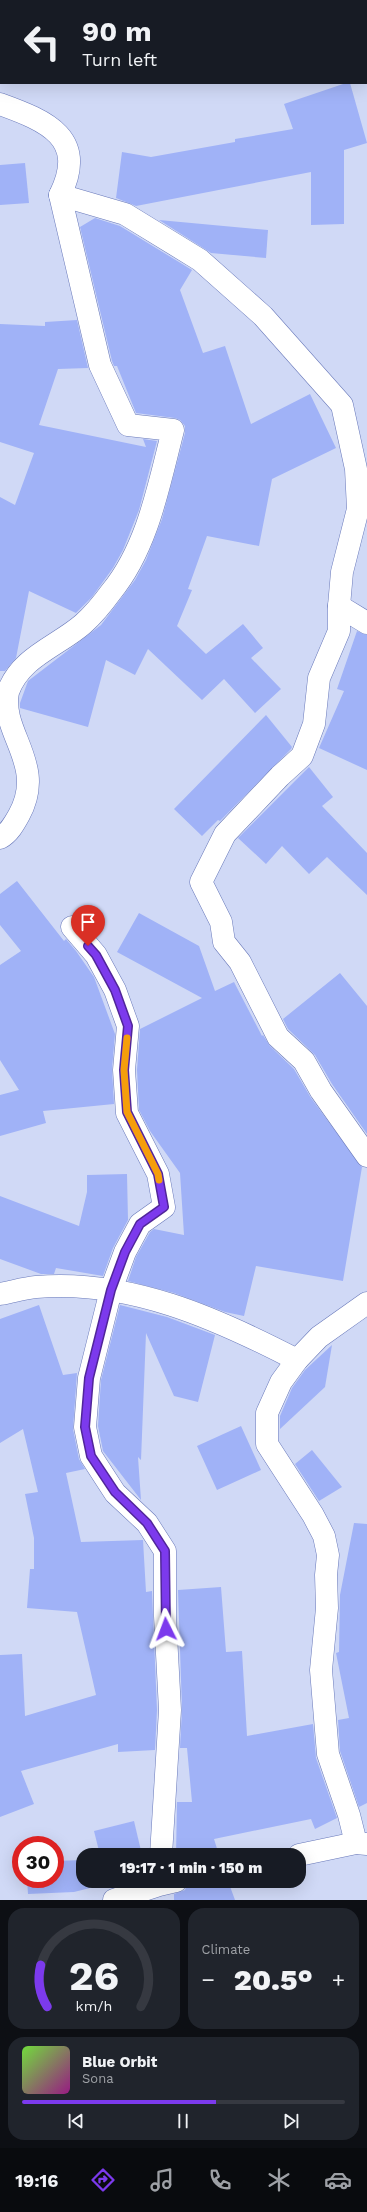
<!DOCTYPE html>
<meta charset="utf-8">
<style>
body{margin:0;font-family:"Work Sans",sans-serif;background:#20242c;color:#f1f3f6;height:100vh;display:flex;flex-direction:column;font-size:15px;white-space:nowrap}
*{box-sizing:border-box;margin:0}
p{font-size:13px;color:#9ea1a6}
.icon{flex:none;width:22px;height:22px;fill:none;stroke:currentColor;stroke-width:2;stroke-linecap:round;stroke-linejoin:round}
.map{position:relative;height:1900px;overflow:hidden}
.sheet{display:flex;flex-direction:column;gap:8px;padding:8px;background:#0d0f14;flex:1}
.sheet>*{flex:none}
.hud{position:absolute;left:0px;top:0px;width:367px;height:84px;box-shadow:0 4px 16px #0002;background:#171b24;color:#f1f3f6;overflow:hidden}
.speed{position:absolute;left:12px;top:1836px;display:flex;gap:8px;font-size:20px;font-weight:700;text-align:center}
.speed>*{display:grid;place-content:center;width:52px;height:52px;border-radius:50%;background:#171b24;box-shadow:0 4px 16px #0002;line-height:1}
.speed .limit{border:6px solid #d22;background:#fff;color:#111}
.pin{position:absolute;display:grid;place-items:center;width:34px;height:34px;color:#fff;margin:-41px -17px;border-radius:50% 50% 50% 0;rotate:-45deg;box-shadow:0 0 4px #0007}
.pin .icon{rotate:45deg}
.me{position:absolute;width:44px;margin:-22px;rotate:357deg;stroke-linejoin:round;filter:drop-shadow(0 0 3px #0008)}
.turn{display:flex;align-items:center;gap:14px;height:84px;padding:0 16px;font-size:18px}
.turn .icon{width:52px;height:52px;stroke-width:2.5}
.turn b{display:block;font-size:28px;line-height:34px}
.big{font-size:30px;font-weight:800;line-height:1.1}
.sheet .card{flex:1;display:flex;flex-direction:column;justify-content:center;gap:6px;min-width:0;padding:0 14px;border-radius:16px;background:#20242c}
.sheet .dial{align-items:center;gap:0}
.dial svg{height:104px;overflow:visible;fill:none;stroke:#363941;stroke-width:7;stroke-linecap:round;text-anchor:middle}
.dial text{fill:#f1f3f6;stroke:none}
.song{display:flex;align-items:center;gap:12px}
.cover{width:48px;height:48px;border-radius:6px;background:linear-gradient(135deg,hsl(100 70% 55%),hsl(310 70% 35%))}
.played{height:4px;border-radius:2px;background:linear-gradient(90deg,#7c3aed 60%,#363941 60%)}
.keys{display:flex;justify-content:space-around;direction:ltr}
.heat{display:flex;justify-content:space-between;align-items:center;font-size:22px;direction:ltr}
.sheet .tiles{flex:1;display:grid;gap:8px;grid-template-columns:1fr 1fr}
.card:last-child{grid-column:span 2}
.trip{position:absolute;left:76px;top:1848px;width:230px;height:40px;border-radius:16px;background:#171b24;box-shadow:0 4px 16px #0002;font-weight:800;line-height:40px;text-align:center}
.menu{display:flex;height:64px;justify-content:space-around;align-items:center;background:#090b0e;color:#9ea1a6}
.menu .icon{width:28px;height:28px}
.menu .selected{color:#7c3aed}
.menu b{font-size:18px;color:#f1f3f6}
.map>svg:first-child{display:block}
</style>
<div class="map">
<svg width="367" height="1900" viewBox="0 0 367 1900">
<rect width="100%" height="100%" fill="#d0d9f6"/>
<g fill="#a0b2f7">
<polygon points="346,83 350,83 367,143 344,150 344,224 311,225 311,172 136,206 116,198 122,152 151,157 235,142 235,139 293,129 284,104"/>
<polygon points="25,163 29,203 0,205 0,165"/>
<polygon points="95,218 120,226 192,270 180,290 203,353 225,346 251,424 310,394 336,448 272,479 259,546 207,536 188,589 192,590 177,626 206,654 243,624 263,648 251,658 281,689 255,713 224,679 202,700 148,649 135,675 106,660 88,727 20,708 20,703 28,681 101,625 135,580 146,560 162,519 185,433 185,426 180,420 175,418 136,413 117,366 114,366 112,361 80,227"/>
<polygon points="159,220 268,230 266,258 211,253"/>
<polygon points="77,320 88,368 58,369 39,425 146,447 143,439 157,441 139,510 123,550 113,568 92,597 76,613 29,591 16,658 5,671 0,671 0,497 15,505 34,453 0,442 0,324 45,326 45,322"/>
<polygon points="357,631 367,635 367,770 319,748 344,691 337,689"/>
<polygon points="266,715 292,747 291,749 220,821 218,820 202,836 174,809"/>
<polygon points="309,767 333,797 322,806 367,853 367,895 327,857 309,874 282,846 266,864 238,838"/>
<polygon points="17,881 64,941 66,939 76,951 94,977 115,1034 112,1069 114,1104 43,1111 46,1123 0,1136 0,1095 19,1090 0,1060 0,965 21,951 0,925 0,894"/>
<polygon points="139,913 199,946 215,991 234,982 262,1036 263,1035 270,1046 294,1069 311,1098 362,1167 343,1281 256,1266 244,1316 225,1312 174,1293 128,1281 136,1257 150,1232 154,1229 184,1235 180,1173 150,1131 139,1110 137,1070 140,1029 202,998 117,952"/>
<polygon points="340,973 367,1006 367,1134 332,1084 315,1055 288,1029 283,1019"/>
<polygon points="127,1174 128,1220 113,1248 103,1276 56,1268 54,1274 41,1274 0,1259 0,1196 79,1226 87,1192 87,1175"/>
<polygon points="39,1305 63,1375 77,1373 73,1429 79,1459 85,1469 66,1473 81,1542 143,1540 146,1592 152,1591 157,1710 155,1750 118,1752 118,1744 21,1771 34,1804 0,1817 0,1655 22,1654 25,1716 96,1695 77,1612 27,1608 30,1569 34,1569 34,1538 25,1494 38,1492 23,1429 0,1443 0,1319"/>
<polygon points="120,1305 167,1317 215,1335 198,1402 174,1396 146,1333 141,1460 138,1457 141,1500 103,1451 98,1426 101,1380"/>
<polygon points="332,1345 325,1387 280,1429 280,1416 292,1388 305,1370"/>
<polygon points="241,1426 261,1470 217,1490 197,1446"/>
<polygon points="312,1450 342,1487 319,1501 295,1464"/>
<polygon points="354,1523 367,1524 367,1803 359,1807 340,1751 338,1720 349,1718 336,1653 339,1652 340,1595"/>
<polygon points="221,1587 226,1652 242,1651 247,1736 313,1724 316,1758 337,1818 315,1829 311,1819 214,1839 219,1855 176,1855 177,1802 192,1802 187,1748 180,1748 182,1709 178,1590"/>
<polygon points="134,1821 142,1855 100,1855 94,1831"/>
<polygon points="83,1860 83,1881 118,1881 74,1892 28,1894 27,1879 55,1879 55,1861"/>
<polygon points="188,1881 228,1881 235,1900 174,1900 174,1894 185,1890"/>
</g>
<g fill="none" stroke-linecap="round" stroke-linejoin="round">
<defs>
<g id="minor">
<path d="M 0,104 C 47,121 88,138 60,195 L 125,214 L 200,260 L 263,316 L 342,405 L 356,469 L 358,509 L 342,572 L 339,606"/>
<polyline points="367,623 339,606 339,631 319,678 314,724 302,756 280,776 225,834 201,882 221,922 224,942 240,962 278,1037 304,1061 321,1091 367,1156"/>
<path d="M 0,838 C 9,833 14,824 19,815 C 47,764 0,734 8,692 C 20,657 58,646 83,624 C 93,615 103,603 111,592 C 148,547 159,484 173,430 L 128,425 L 100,365 L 60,195"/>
<polyline points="72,927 96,955 115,990 128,1026 124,1070 127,1113 158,1174 164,1207 140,1224 125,1252 111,1290 89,1378 85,1427 91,1456 115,1493 147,1523 165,1551 165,1616 170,1710 161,1855"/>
<path d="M 0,1294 C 12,1292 24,1288 36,1287 C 129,1279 216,1318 297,1360"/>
<polyline points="367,1303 319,1337 297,1360 281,1382 267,1413 267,1444 313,1515 324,1536 328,1555 326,1575 327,1608 321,1670 328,1754 349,1815 356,1843 367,1844"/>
<polyline points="299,1855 356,1843"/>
<polyline points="114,1900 159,1885 176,1881"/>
</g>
</defs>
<use href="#minor" stroke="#6979ba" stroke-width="23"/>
<use href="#minor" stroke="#fff" stroke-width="22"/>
</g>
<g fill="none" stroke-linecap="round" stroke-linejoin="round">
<defs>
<polyline id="route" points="88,946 96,955 115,990 128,1026 124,1070 127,1112 158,1174 164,1207 140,1224 125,1252 111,1290 89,1378 85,1427 91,1456 115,1492 147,1523 165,1551 166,1629"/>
</defs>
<use href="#route" stroke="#51269a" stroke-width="10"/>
<use href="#route" stroke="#7c3aed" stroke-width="7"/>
<polyline stroke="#f59e0b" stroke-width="7" points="127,1038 124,1070 127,1112 158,1174 159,1180"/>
</g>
</svg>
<div class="speed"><div class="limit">30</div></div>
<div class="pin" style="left:88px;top:946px;background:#d93025"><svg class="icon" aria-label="arrive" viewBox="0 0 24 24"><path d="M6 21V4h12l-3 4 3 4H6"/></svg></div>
<svg class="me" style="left:166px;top:1629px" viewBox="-20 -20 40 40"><path d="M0-17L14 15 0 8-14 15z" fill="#7c3aed" stroke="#fff" stroke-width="4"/></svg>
<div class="trip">19:17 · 1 min · 150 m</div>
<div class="hud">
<div class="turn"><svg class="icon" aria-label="left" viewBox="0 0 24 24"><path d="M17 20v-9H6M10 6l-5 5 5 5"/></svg><div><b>90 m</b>Turn left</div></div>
</div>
</div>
<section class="sheet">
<div class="tiles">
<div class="card dial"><svg viewBox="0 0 100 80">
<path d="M14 69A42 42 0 1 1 86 69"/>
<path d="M14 69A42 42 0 0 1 9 37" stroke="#7c3aed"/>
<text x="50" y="56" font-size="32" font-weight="700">26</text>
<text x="50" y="72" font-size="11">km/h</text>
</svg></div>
<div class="card"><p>Climate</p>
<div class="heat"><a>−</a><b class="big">20.5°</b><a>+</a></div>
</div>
<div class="card">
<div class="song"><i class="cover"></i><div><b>Blue Orbit</b><p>Sona</p></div></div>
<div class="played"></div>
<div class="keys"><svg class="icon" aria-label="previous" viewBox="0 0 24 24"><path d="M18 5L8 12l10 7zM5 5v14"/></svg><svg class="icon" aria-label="pause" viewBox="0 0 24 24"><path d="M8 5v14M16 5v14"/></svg><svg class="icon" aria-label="next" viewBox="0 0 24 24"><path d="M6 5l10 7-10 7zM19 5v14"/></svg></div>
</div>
</div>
</section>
<nav class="menu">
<b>19:16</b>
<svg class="icon selected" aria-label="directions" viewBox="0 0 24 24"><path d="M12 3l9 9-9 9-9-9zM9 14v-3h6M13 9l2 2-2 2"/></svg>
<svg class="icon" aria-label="music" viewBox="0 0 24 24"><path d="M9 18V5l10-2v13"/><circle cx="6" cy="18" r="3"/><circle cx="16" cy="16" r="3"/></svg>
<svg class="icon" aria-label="phone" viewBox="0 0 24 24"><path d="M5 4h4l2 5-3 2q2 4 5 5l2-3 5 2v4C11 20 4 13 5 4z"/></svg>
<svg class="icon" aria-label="climate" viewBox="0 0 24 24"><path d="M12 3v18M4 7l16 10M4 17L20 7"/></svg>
<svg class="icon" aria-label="car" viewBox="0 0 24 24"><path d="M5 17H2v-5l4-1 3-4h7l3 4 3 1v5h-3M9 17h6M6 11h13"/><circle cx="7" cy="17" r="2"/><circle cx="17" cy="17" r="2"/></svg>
</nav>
